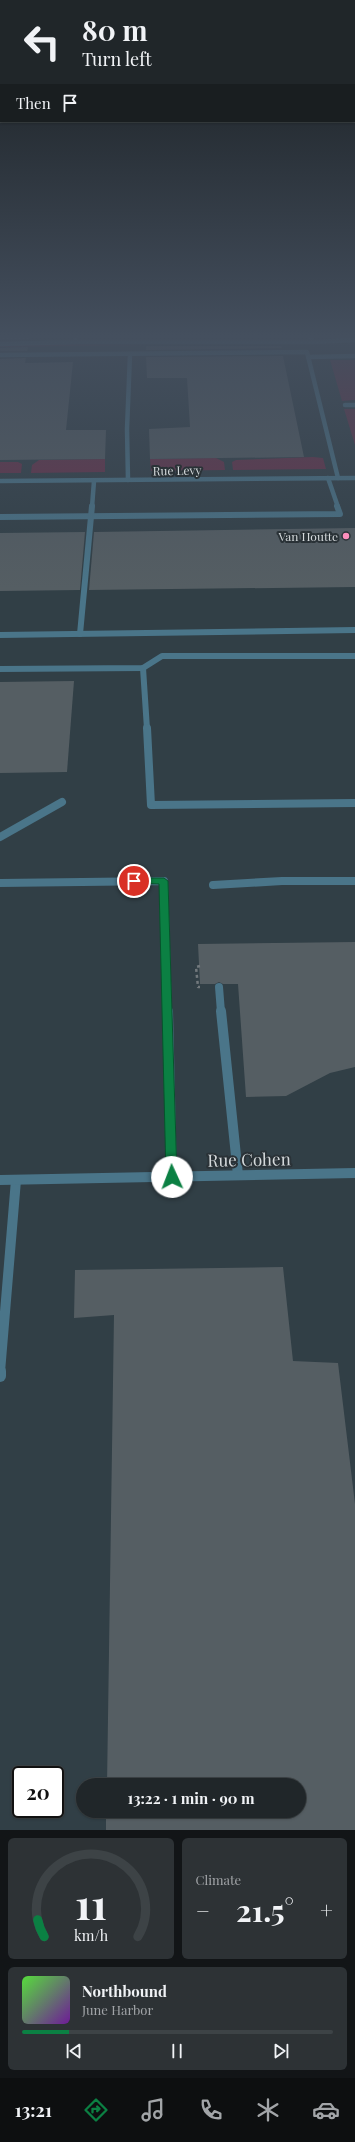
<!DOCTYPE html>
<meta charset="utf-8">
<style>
body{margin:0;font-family:"Playfair Display",serif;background:#2d3235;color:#f1f3f6;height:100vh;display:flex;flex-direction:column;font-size:15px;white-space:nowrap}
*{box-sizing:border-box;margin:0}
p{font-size:13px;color:#a2a5a8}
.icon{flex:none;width:22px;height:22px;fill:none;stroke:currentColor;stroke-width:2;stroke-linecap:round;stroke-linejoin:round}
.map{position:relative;height:1830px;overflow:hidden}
.side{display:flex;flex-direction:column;gap:8px;padding:8px;background:#121517;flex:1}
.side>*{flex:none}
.banner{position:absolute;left:0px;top:0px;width:355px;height:122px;box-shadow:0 1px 3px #0004,0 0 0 1px #3d4346;background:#202629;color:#f1f3f6;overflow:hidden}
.speed{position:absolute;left:12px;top:1766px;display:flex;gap:8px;font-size:20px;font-weight:700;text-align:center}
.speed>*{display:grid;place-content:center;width:52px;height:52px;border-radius:50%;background:#202629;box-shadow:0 1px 3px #0004,0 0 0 1px #3d4346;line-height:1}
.speed .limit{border:2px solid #111;border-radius:6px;background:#fff;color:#111}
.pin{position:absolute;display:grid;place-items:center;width:34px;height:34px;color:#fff;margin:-17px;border:2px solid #fff;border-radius:50%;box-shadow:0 1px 4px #0007}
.me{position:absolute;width:44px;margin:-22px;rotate:358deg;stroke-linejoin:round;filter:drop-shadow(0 0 3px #0008)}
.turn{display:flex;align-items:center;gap:14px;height:84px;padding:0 16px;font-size:18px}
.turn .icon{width:52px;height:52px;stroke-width:2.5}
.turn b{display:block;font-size:28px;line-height:34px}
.then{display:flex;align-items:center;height:38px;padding:0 16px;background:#0003;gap:8px;font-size:15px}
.big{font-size:30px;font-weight:700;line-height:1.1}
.side .tile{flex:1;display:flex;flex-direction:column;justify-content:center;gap:6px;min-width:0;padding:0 14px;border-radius:6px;background:#2d3235}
.side .dial{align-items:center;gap:0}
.dial svg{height:104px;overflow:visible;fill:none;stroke:#3d4346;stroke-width:7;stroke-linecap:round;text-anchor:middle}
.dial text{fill:#f1f3f6;stroke:none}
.song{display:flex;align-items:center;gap:12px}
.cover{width:48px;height:48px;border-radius:6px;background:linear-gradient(135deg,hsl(110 70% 55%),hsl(280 70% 35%))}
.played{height:4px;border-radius:2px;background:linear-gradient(90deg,#0b8043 15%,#3d4346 15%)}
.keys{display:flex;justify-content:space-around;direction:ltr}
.heat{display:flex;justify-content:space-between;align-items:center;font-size:22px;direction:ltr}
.side .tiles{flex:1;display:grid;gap:8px;grid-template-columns:1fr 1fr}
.tile:last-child{grid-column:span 2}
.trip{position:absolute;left:76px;top:1778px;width:230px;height:40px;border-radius:20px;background:#202629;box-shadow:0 1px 3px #0004,0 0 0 1px #3d4346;font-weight:700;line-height:40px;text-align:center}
.tab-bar{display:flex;height:64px;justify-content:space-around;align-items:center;background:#0d0f10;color:#a2a5a8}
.tab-bar .icon{width:28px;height:28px}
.tab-bar .selected{color:#0b8043}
.tab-bar b{font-size:18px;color:#f1f3f6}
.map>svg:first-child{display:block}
</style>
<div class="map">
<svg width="355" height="1830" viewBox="0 0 355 1830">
<rect width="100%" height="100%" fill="#2a3237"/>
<path fill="#313f46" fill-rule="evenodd" d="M 0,333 L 355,333 L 355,1830 L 0,1830 ZM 21,1775 L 55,1775 L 55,1809 L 21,1809 ZM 83,1785 L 299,1785 L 299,1811 L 83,1811 Z"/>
<g fill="#693149">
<polygon points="29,344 145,345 0,347 0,345"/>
<polygon points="330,360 355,360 355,400 342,401"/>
<polygon points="344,409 355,409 355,445"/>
<polygon points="313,457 323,458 326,469 233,470 232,462 236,460"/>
<polygon points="216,458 224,462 225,470 151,471 150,459"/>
<polygon points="105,459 105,472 31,473 32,465 39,460"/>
<polygon points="0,462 18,462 22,464 21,473 0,473"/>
</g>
<g fill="#555e63">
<polygon points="0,333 31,333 30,339 0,340"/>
<polygon points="145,333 278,333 279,338 145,338"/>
<polygon points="146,346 281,346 282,348 146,350"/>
<polygon points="28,347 27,351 0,351 0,348"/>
<polygon points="283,356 304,457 150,459 149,429 190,427 187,378 147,378 146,357"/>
<polygon points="26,358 25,363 73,362 66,430 106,430 105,459 0,460 0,359"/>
<polygon points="355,528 355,587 89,590 94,532"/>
<polygon points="85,532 80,590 0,591 0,533"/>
<polygon points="74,681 67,772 0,773 0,682"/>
<polygon points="355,942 355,1067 330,1073 286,1096 246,1097 238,984 223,984 219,982 215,984 200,984 198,944"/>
<polygon points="283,1267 293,1361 338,1363 355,1504 355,1830 106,1830 106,1811 299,1811 299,1785 107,1785 114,1315 74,1318 75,1270"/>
</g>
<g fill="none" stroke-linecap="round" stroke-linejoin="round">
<polyline stroke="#72797d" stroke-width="2.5" stroke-dasharray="3 3" stroke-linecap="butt" points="200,966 196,967 198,987 200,987"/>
<g stroke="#4a7589" stroke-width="4.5">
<polyline points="76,333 75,342 312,342"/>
<polyline points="310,333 312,342 355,340"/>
<polyline points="0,344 75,342"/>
<polyline points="0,355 307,352 338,478"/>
<polyline points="308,357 355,356"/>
<polyline points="345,405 355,405"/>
<polyline points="328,478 338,507"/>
<polyline points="128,480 127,429 130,354"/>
<polyline points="92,507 94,481"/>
</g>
<g stroke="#4a7589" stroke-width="6">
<polyline points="0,517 340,514 337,506"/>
<polyline points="80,634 92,506"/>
<polyline points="0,635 355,630"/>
<polyline points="143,668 147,729"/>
<polyline points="0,669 143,668 162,656 355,656"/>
</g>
<g stroke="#4a7589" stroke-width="8">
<polyline points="147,728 151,805 355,803"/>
<polyline points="0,837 62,802"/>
<polyline points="0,883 164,881 168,1012"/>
<polyline points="213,885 282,881 355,881"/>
<polyline points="219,987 221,1012"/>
</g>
<g stroke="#4a7589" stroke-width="10">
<polyline points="168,1011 172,1177"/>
<polyline points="221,1011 238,1175"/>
<polyline points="0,1372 16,1180"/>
</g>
<polyline stroke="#4a7589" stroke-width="12" points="0,1376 0,1371"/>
<polyline stroke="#4a7589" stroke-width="4.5" points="0,481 355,478"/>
<polyline stroke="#4a7589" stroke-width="10" points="0,1180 355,1173"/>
</g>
<linearGradient id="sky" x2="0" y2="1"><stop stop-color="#171c1e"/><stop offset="0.57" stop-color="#444f5e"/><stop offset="1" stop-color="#444f5e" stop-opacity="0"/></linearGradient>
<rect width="355" height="589" fill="url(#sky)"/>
<polygon fill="#0b8043" stroke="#07532c" points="134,878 164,878 168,881 177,1177 176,1180 168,1180 166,1177 159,884 131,883 129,881"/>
<circle fill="#fe8ebc" stroke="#2a3237" stroke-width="1.5" cx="346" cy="536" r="4"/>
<g text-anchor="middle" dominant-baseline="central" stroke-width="4" stroke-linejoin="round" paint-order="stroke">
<g font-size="12" fill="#d4d9db" stroke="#2a3237">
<text transform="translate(177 470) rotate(-1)">Rue Levy</text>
</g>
<g font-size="12" fill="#d4d9db" stroke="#2a3237" text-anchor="end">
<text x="338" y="536">Van Houtte</text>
</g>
<g font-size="17" fill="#d4d9db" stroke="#2a3237">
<text transform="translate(249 1159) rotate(-1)">Rue Cohen</text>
</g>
</g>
</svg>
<div class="speed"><div class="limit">20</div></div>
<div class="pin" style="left:134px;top:881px;background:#d93025"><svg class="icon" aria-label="arrive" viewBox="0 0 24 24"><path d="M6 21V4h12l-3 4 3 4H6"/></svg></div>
<svg class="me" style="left:172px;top:1177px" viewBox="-20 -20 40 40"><circle r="19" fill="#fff"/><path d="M0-13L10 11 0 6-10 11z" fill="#0b8043"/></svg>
<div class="trip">13:22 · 1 min · 90 m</div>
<div class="banner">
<div class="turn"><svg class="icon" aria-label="left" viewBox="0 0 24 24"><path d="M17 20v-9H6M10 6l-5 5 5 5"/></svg><div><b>80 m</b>Turn left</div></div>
<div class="then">Then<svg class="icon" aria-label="arrive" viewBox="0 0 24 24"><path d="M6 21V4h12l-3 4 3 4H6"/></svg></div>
</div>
</div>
<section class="side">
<div class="tiles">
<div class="tile dial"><svg viewBox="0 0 100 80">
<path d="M14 69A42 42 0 1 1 86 69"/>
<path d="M14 69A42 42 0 0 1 9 56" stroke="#0b8043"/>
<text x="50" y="56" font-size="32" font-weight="700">11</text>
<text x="50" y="72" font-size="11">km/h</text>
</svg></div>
<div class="tile"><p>Climate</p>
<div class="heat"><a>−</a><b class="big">21.5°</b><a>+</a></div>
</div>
<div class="tile">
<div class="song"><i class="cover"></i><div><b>Northbound</b><p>June Harbor</p></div></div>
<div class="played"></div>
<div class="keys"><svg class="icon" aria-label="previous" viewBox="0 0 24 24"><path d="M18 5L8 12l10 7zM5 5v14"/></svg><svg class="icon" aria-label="pause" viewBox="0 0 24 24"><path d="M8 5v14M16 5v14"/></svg><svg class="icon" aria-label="next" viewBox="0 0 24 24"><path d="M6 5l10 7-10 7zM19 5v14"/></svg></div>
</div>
</div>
</section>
<nav class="tab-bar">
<b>13:21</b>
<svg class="icon selected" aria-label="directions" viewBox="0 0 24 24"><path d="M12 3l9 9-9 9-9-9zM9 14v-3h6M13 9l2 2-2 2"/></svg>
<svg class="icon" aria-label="music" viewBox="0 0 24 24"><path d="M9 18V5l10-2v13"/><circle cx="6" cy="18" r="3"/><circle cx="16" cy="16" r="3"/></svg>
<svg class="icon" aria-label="phone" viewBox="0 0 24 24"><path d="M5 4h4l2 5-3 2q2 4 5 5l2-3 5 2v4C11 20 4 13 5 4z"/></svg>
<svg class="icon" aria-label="climate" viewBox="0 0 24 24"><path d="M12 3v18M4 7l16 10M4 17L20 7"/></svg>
<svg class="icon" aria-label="car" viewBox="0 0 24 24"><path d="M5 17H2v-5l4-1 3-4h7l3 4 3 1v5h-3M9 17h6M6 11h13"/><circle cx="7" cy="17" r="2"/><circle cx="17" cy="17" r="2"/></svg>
</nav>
